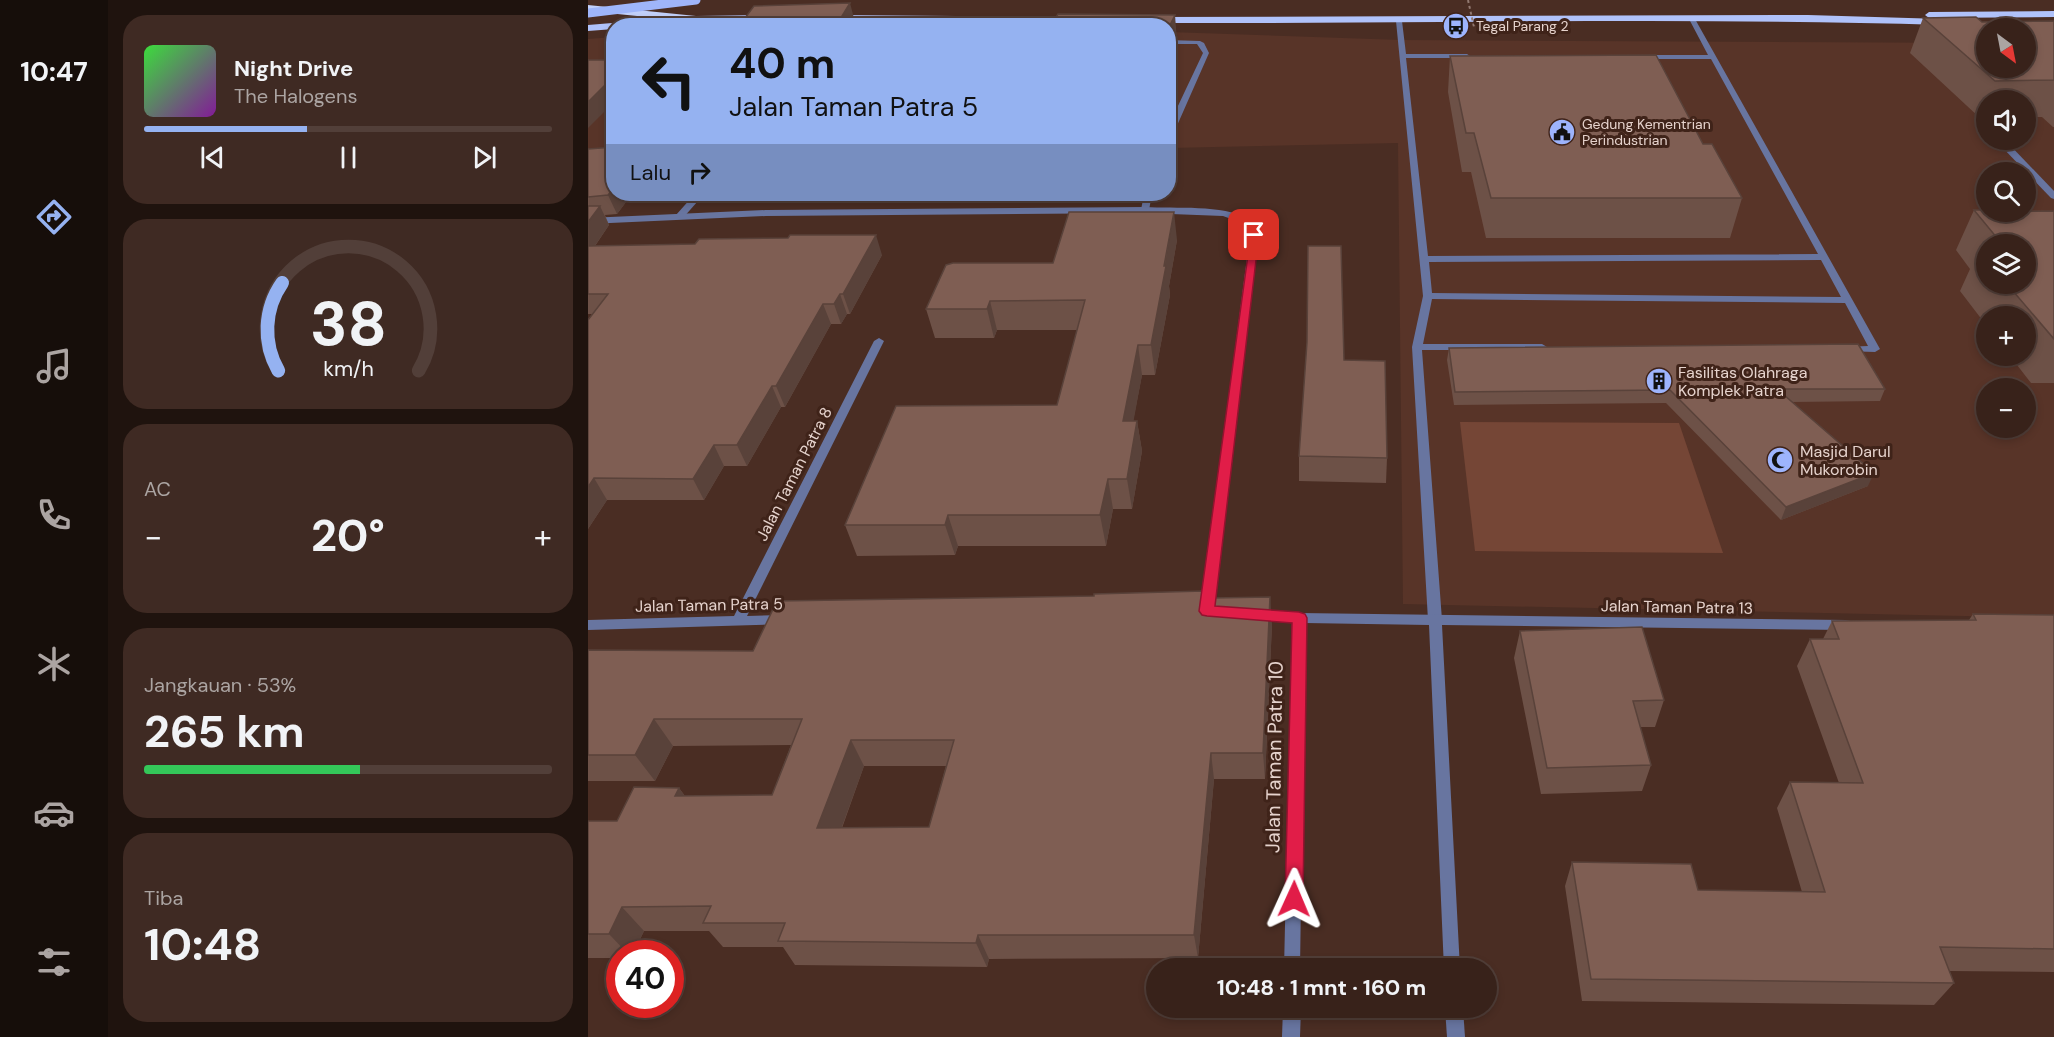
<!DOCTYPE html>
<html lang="id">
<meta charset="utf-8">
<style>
body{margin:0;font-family:"DM Sans",sans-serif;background:#3f2a23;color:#f1f3f6;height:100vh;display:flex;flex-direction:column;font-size:22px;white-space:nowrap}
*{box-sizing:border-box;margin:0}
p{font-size:20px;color:#aba4a2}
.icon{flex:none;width:33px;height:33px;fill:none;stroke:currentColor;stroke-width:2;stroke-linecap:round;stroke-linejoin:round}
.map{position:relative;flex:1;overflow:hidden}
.side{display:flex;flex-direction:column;gap:15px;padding:15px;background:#1f130e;width:480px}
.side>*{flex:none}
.banner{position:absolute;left:18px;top:18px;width:570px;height:183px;border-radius:24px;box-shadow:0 3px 9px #0003,0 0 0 2px #523f39;background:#95b2f1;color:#111;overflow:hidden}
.needle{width:39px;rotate:148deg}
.fabs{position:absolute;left:1388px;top:18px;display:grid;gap:12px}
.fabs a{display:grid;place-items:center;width:60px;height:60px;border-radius:50%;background:#38221a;box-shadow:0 3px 9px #0003,0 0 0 2px #523f39;font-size:30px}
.speed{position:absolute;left:18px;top:940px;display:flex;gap:12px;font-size:30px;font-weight:700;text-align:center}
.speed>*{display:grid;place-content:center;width:78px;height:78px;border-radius:50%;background:#38221a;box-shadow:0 3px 9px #0003,0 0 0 2px #523f39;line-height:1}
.speed .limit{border:9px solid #d22;background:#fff;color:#111}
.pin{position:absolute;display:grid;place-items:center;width:51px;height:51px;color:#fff;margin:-26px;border-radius:12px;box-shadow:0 3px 9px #0006}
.me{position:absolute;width:66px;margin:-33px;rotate:1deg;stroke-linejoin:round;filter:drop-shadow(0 0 4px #0008)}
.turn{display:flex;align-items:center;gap:21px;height:126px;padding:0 24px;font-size:27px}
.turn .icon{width:78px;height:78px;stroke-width:2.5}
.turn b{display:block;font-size:42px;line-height:51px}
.then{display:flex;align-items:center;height:57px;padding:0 24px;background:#0003;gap:12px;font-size:22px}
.big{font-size:45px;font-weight:700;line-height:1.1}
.side .widget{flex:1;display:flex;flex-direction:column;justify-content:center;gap:9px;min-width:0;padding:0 21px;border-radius:24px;background:#3f2a23}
.side .dial{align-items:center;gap:0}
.dial svg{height:156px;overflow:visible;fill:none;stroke:#523f39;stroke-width:7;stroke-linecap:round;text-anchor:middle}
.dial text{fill:#f1f3f6;stroke:none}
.song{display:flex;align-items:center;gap:18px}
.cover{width:72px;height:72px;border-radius:9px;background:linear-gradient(135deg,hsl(120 70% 55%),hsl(290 70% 35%))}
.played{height:6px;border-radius:3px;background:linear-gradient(90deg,#95b2f1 40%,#523f39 40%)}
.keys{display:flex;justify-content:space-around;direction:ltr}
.heat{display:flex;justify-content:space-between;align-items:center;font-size:33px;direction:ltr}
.charge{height:9px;border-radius:4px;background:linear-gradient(90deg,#34c759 53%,#523f39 0)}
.trip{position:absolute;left:558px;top:958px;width:351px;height:60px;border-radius:30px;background:#38221a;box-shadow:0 3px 9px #0003,0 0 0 2px #523f39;font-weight:700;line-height:60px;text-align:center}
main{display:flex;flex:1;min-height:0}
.tabs{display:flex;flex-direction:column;width:108px;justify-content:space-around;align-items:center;background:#160e0a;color:#aba4a2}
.tabs .icon{width:42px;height:42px}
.tabs .on{color:#95b2f1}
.tabs b{font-size:27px;color:#f1f3f6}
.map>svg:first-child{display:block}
</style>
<main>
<nav class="tabs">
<b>10:47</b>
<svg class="icon on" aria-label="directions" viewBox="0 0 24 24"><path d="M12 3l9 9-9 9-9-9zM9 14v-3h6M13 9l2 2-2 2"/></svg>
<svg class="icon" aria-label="music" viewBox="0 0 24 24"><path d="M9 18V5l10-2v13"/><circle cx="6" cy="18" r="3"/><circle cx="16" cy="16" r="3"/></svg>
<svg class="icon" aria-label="phone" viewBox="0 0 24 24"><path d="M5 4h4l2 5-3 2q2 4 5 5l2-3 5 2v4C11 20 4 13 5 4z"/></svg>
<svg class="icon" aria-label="climate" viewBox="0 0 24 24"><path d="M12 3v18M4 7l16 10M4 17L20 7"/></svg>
<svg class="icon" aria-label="car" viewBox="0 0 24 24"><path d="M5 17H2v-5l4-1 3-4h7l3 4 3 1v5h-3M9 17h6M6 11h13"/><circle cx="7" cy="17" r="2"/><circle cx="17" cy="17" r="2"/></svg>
<svg class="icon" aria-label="filters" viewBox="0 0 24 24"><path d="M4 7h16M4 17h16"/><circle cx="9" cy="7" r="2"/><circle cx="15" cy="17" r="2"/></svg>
</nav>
<section class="side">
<div class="widget">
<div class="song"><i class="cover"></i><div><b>Night Drive</b><p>The Halogens</p></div></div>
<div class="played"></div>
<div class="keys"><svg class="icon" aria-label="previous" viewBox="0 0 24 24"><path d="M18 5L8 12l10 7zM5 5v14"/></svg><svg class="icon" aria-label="pause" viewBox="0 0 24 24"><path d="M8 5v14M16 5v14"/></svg><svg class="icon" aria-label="next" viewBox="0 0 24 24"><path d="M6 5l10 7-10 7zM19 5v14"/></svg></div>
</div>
<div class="widget dial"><svg viewBox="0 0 100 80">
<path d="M14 69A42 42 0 1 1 86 69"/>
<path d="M14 69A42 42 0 0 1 16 24" stroke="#95b2f1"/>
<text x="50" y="56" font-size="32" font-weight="700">38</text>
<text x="50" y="72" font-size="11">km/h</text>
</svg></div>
<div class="widget"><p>AC</p>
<div class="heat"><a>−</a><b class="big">20°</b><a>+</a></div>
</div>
<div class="widget"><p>Jangkauan · 53%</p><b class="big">265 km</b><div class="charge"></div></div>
<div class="widget"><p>Tiba</p><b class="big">10:48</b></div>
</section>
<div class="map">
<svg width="1466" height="1037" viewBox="0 0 1466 1037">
<rect width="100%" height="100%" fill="#4a2d23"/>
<g fill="#583428" fill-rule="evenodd">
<path d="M 581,32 L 813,40 L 1398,43 L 1398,68 L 1437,68 L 1466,43 L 1466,618 L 815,604 L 810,143 L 581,148 ZM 1398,100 L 1437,100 L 1437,140 L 1398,140 ZM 1398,172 L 1437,172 L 1437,212 L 1398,212 ZM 1398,244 L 1437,244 L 1437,284 L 1398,284 ZM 1398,316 L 1437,316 L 1437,356 L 1398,356 ZM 1398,388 L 1437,388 L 1437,428 L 1398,428 Z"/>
<polygon points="25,37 25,161 0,161 0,39"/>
</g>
<polygon fill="#754636" points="872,422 1091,423 1135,553 887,551"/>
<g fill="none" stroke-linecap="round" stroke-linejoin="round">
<g fill="#6875a0" fill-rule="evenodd">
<polygon points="343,16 348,17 335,26 326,26"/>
<path d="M 1104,17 L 1107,19 L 1292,349 L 1287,352 L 1255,351 L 1255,347 L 1280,346 L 1257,303 L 844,299 L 835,344 L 954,344 L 959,347 L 954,350 L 834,350 L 854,620 L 852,624 L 842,624 L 840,620 L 824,347 L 835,296 L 808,21 L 811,19 L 814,21 L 818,54 L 879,54 L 882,56 L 879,58 L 818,58 L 840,256 L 1230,254 L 1123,59 L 1052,59 L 1049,57 L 1052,55 L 1120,55 L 1101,19 ZM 1233,260 L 1253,297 L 844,293 L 841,262 Z"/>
<polygon points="580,40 612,41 616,43 621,53 584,137 580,139 580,127 615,53 609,44 580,44"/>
<polygon points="1412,141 1418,141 1466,191 1466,199 1463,198 1412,145"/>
<polygon points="111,194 120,194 110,201 94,219 88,219 88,215 104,197"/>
<polygon points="556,194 564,194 561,210 557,213 553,210"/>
</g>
<g fill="#6875a0" fill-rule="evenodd">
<path d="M 557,207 C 587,209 635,204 660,219 C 667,223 668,228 670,235 L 625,608 L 624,611 L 614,611 L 613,608 L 662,235 L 659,227 L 654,223 L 635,216 L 557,213 L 178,216 L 0,224 L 0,218 L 178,210 Z"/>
<polygon points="291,338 296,341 159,616 194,615 199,616 201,620 199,624 0,630 0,620 146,616 286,341"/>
<polygon points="668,609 711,613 716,614 718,618 716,622 711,623 668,619 663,617 661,614 663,611"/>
</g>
<g fill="#6875a0" fill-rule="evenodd">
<polygon points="711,613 1258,620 1263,621 1265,625 1263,629 1258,630 854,625 872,969 856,969 841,625 717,623 712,969 696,969 704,618 706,614"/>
<polygon points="695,1008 713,1008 712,1037 694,1037"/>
<polygon points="857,1008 875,1008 877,1037 859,1037"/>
</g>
<g fill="#b0c2fa" fill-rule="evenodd">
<polygon points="1466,11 1466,17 1341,18 1337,15 1341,12"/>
<polygon points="178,15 182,18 181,20 26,26 26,29 0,31 0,25 108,16"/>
<polygon points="243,15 487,17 491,20 487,23 240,20 239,18"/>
<path d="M 1220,15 L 1354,19 L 1358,22 L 1354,25 C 1092,17 829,24 567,23 L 563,20 L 567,17 Z"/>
</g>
<polygon fill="#c2d0fa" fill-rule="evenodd" points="0,5 108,16 113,19 108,22 0,11"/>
<polyline stroke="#927971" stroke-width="2" stroke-dasharray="3 3" stroke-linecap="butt" points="880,0 886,27"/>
<polyline stroke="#9fb5fa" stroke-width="9" points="0,13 108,0"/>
</g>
<g fill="#6d5147" fill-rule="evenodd">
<polygon points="1335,18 1394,22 1466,21 1466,127 1465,127 1454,117 1437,117 1437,100 1398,100 1398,118 1392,118 1322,53"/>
<polygon points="862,56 1115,144 1154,198 1142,238 898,238 883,172 874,172 860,92"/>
<polygon points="0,149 26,194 77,194 73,200 38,202 29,214 17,215 21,225 7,246 294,255 262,314 259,314 253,324 243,324 197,407 193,407 159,466 136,466 116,500 19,500 0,529 0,320 4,314 0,314"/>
<path d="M 1386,210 L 1466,211 L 1466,383 L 1443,383 L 1422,356 L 1437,356 L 1437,316 L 1398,316 L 1398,325 L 1372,291 L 1382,269 L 1368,250 ZM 1398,244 L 1437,244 L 1437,284 L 1398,284 Z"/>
<polygon points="589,240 581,286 582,295 567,375 554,375 545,421 549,421 554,451 544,509 525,509 518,546 370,546 367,555 269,556 257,525 469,405 490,330 409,330 406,338 347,338 338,309 465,263"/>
<polygon points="861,348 1297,389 1292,401 1203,402 1280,486 1193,520 1078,403 866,405 859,360"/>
<polygon points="756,360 799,458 798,483 711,481 711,456"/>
<path d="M 626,592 L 627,598 L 684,624 L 677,779 L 626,779 L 610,958 L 401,959 L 399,967 L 207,965 L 195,947 L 135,947 L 121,931 L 56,931 L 45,954 L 32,954 L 32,958 L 0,958 L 0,821 L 29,821 L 91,788 L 97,796 L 184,795 L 203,745 L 85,746 L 67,781 L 0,781 L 0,650 L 165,651 L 506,596 ZM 276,766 L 358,766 L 341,827 L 254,828 Z"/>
<polygon points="1385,614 1466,615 1466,972 1361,971 1366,983 1346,1005 994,1001 977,886 984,862 1110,890 1214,892 1189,808 1202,782 1251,783 1209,666 1222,639 1235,639 1244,621 1381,620"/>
<polygon points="932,631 1076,700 1067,727 1052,727 1063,765 1054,791 953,794 926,658"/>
</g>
<g fill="#59423a">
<polygon points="262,3 268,26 248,26"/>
<polygon points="587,15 590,54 580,77 580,29"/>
<polygon points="26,76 26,102 0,128 0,102"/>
<polygon points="26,188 26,194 34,194 38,202 29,214 20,195"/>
<polygon points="71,194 77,194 73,200"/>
<polygon points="12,206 21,225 0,256 0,222"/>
<polygon points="586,212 589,240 581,286 582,295 567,375 563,345"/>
<polygon points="288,235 294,255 262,314 255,294"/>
<polygon points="252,294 259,314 253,324 246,304"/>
<polygon points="402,301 409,330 406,338 399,309"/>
<polygon points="235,304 243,324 197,407 188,386"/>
<polygon points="550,345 554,375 540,451 535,421"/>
<polygon points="184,386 193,407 159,466 149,445"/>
<polygon points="549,421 554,451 544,509 539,479"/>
<polygon points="126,445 136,466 116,500 105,479"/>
<polygon points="1286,473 1280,486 1193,520 1198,507"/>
<polygon points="6,478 19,500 0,529 0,487"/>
<polygon points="520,479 525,509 518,546 512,515"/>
<polygon points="360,515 370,546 367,555 357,525"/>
<polygon points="682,597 684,624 677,779 675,753"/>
<polygon points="66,719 85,746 67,781 47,755"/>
<polygon points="263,740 276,766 244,854 229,828"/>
<polygon points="623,753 626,779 610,958 606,935"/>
<polygon points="91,788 110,814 87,796"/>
<polygon points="34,907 56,931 45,954 40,954 21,934"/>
<polygon points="390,935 401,959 399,967 388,943"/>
</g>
<g fill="#7f5e53" stroke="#59423a" stroke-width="1.5" fill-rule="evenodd">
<polygon points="262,3 248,26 151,26 166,6"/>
<polygon points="470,14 587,15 580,29 580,26 463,26"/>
<path d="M 1388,17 L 1394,22 L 1466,21 L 1466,80 L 1407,81 L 1335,18 ZM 1398,28 L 1437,28 L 1437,68 L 1398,68 Z"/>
<polygon points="1068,55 1115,144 1124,144 1154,198 903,198 886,133 878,133 862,56"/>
<polygon points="0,60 26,60 26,76 0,102"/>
<polygon points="26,147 26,188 20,195 0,197 0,149"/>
<polygon points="0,206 12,206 0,222"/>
<polygon points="1386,210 1398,210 1398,212 1466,211 1466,339 1419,284 1437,284 1437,244 1414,244"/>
<polygon points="481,212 586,212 576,266 578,266 563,345 550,345 535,421 549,421 539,479 520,479 512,515 360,515 357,525 257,525 308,406 469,405 497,300 402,301 399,309 338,309 358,265 365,263 465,263"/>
<polygon points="202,235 288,235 255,294 252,294 246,304 235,304 188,386 184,386 149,445 126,445 105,479 6,478 0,487 0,320 20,294 0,294 0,246 107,244 111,239 200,238"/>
<polygon points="720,246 753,246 756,360 797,361 799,458 711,456 719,342"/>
<polygon points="1391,250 1398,250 1398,258"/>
<polygon points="1270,344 1297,389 1189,389 1286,473 1198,507 1082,390 867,392 861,348"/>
<path d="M 616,591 L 626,592 L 625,598 L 682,597 L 675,753 L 623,753 L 606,935 L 390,935 L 388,943 L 190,941 L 197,923 L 115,923 L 123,906 L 34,907 L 21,934 L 0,934 L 0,821 L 29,821 L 46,787 L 91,788 L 87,796 L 184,795 L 214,719 L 66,719 L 47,755 L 0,755 L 0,650 L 165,651 L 189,601 L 506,596 L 506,594 ZM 263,740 L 366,740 L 341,827 L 229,828 Z"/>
<polygon points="1385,614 1466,615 1466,949 1352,947 1366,983 1003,979 984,862 1103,864 1110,890 1237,892 1202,782 1275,783 1222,639 1251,639 1244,621 1388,620"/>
<polygon points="1054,627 1076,700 1045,701 1063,765 959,768 932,631"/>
</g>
<polygon fill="#e11d48" stroke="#92132f" stroke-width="1.5" points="663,233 671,235 627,606 711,612 717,614 719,618 715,899 712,905 706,907 699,905 697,899 704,623 619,616 614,615 611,611"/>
<defs>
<symbol id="bus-disc" viewBox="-11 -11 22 22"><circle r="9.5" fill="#9db4fd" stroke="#3f2319"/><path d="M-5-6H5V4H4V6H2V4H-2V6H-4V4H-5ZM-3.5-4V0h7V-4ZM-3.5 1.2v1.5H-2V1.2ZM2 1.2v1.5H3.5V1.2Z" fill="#111"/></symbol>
<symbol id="civic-disc" viewBox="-11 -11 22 22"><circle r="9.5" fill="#9db4fd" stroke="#3f2319"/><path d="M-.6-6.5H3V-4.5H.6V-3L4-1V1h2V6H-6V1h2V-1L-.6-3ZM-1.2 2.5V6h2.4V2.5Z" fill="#111"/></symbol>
<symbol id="building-disc" viewBox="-11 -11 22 22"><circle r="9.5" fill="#9db4fd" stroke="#3f2319"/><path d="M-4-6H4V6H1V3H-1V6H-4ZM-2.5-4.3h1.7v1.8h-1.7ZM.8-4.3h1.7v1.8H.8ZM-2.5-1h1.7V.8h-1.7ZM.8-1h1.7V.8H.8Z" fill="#111"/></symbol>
<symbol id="mosque-disc" viewBox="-11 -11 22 22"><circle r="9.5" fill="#9db4fd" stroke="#3f2319"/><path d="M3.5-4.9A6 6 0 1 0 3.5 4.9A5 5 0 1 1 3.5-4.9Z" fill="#111"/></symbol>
</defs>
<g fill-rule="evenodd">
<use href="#bus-disc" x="853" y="11" width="30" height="30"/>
<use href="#civic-disc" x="959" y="117" width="30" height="30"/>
<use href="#building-disc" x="1056" y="366" width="30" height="30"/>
<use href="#mosque-disc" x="1177" y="445" width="30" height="30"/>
</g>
<g text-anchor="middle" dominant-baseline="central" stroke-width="6" stroke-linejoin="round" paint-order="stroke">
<g font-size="14" fill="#e6d3cd" stroke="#3f2319" text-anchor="start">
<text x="888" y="26">Tegal Parang 2</text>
<text x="994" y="124">Gedung Kementrian<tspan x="994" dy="16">Perindustrian</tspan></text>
</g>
<g font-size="16" fill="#e6d3cd" stroke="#3f2319" text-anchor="start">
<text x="1090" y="372">Fasilitas Olahraga<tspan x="1090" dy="18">Komplek Patra</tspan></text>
<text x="1212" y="451">Masjid Darul<tspan x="1212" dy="18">Mukorobin</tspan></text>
</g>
<g font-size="16" fill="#e6d3cd" stroke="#3f2319">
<text transform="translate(206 474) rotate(-63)">Jalan Taman Patra 8</text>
<text transform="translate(121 605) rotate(-1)">Jalan Taman Patra 5</text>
<text transform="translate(1089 607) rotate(1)">Jalan Taman Patra 13</text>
</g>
<g font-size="20" fill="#e6d3cd" stroke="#3f2319">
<text transform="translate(686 757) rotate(-89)">Jalan Taman Patra 10</text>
</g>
</g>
</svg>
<div class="fabs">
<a><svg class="needle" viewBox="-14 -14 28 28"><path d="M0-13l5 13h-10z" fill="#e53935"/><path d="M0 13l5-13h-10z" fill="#aba4a2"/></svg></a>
<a><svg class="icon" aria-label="sound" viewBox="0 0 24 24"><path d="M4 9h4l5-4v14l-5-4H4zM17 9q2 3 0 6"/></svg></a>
<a><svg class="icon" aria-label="search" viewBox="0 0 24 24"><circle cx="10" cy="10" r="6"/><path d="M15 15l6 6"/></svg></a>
<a><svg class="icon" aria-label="layers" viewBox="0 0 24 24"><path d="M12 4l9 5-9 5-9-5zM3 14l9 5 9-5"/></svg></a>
<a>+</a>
<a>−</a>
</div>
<div class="speed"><div class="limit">40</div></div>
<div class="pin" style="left:666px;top:235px;background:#d93025"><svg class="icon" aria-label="arrive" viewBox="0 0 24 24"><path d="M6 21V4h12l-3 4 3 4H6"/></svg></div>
<svg class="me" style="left:706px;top:899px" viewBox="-20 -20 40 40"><path d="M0-17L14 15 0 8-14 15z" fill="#e11d48" stroke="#fff" stroke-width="4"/></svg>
<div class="trip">10:48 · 1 mnt · 160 m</div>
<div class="banner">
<div class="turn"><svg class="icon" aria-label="left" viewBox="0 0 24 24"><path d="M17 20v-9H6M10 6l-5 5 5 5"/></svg><div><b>40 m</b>Jalan Taman Patra 5</div></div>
<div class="then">Lalu<svg class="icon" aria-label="right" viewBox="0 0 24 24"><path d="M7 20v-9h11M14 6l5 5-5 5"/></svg></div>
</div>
</div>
</main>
